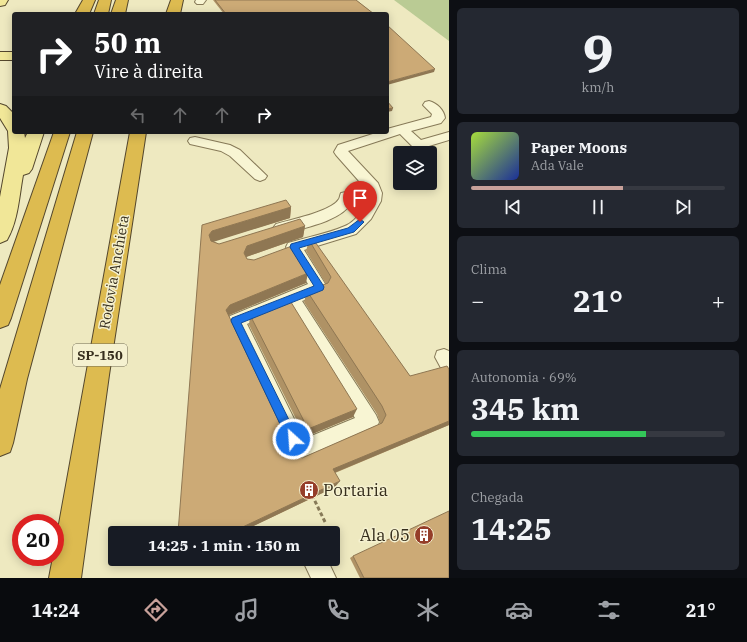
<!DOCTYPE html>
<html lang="pt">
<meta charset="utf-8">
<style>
body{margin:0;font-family:"IBM Plex Serif",serif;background:#242831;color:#f1f3f6;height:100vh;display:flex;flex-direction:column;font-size:15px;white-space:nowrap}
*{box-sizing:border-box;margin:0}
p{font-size:13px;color:#9ea1a6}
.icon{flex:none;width:22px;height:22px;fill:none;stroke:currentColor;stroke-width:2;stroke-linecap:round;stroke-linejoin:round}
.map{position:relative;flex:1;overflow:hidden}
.sheet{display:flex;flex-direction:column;gap:8px;padding:8px;background:#0d0f14;width:298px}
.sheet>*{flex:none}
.hud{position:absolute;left:12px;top:12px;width:377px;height:122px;border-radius:4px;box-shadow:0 2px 10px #0003;background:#202124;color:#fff;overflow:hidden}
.tools{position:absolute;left:393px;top:146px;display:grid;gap:8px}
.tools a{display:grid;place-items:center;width:44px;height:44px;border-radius:4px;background:#171b24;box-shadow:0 2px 10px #0003;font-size:20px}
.speed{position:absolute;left:12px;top:514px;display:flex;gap:8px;font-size:20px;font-weight:700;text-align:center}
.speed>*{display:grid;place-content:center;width:52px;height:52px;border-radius:50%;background:#171b24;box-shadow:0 2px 10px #0003;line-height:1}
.speed .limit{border:6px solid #d22;background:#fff;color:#111}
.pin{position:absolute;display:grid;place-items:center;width:34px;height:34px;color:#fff;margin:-41px -17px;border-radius:50% 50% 50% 0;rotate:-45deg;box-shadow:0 0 4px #0007}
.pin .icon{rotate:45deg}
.me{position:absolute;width:44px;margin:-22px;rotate:334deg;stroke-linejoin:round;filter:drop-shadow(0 0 3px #0008)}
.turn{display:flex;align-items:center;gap:14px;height:84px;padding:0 16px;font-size:18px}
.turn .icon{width:52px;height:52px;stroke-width:2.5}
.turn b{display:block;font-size:28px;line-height:34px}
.lanes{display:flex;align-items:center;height:38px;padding:0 16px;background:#0003;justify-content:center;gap:20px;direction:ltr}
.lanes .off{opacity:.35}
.big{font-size:30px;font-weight:700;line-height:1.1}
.sheet .tile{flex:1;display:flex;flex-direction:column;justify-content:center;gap:6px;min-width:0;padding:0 14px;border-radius:6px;background:#242831}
.sheet .dial{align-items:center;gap:0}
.dial b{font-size:52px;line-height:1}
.song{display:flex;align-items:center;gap:12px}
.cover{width:48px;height:48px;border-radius:6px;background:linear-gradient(135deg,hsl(80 70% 55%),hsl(230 70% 35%))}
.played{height:4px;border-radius:2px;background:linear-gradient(90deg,#c8a19a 60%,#363941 60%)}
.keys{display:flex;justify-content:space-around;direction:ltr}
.heat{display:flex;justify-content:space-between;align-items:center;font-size:22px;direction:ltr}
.charge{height:6px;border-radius:3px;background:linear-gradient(90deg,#34c759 69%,#363941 0)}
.trip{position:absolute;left:108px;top:526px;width:232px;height:40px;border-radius:4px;background:#171b24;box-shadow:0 2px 10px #0003;font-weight:700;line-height:40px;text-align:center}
.menu{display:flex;height:64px;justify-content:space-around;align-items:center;background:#090b0e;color:#9ea1a6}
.menu .icon{width:28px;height:28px}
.menu .current{color:#c8a19a}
.menu b{font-size:18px;color:#f1f3f6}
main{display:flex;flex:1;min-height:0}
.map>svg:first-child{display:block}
</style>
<main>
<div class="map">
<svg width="449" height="578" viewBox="0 0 449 578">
<rect width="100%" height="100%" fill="#eee9c0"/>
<polygon fill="#bacb94" points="394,0 449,0 449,41"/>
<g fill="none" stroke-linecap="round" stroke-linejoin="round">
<defs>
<g id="minor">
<polygon points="196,0 206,0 203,4 197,4 195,2"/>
<path d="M 429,101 C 437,103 444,110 445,118 L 441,123 L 411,131 L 421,140 L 449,132 L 449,140 L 419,149 L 414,148 L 400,134 L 348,151 L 378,183 L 382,193 L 381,201 L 371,219 L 356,234 L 304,250 L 327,287 L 325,292 L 302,301 L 376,415 L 379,422 L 376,429 L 299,463 L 292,459 L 227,321 L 230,316 L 308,284 L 286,247 L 288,243 C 307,237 327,234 345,226 C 357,221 371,202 366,189 L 336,155 L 334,152 L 338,145 L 379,132 L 387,132 L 387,129 L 431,117 L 432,114 L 423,105 L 425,102 ZM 288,307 L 355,418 L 304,439 L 247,324 Z"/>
<polygon points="195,137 230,145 240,150 267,176 265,179 260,181 255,179 230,156 221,151 190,144 188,141 190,138"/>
<path d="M 346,192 L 351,193 L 353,201 C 341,222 303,228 281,234 L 276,232 L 273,228 L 276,224 C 289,220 331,212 339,199 C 340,197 340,195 341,193 Z"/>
<polygon points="444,349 449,351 449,372 442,370 435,357 437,351"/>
<polygon points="302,559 327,559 336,578 311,578"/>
</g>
<g id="major">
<polygon points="0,0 8,0 5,5 0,6"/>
<rect x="0" y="52" width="14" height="8"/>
<path d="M 0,104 L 6,106 L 14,114 L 14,132 L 24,132 L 25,138 L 28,132 L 44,132 L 32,169 L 29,173 L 23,175 C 19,197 18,221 7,240 L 0,243 L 0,197 L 9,148 L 8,131 L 0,118 Z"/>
</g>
<g id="highway">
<polygon points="83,0 95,0 89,14 75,14"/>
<polygon points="99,0 111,0 108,14 94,14"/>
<polygon points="116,0 128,0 125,14 111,14"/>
<polygon points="171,0 183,0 180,14 166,14"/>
<polygon points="54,132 70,132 11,318 8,325 0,328 0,285"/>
<polygon points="77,132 93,132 27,379 13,443 10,452 0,456 0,389"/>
<polygon points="130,132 146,132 109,375 81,578 49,578 53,557 55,557 55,546"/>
</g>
</defs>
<use href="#minor" stroke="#877a58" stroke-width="2"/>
<use href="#major" stroke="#54472d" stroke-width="2"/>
<use href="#highway" stroke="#54472d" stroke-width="2"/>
<polyline stroke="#877a58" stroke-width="3" stroke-dasharray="4 2.5" stroke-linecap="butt" points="312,495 326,524"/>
<use href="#minor" fill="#f8f5d3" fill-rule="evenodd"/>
<use href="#major" fill="#f1e798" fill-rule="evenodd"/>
<use href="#highway" fill="#ddbb50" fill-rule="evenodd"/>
</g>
<g fill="#af9265">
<polygon points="213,0 356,0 374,14 224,14"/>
<polygon points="291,207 290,218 213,241 219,244 305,226 303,237 246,257 247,259 306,283 229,315 228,316 294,453 302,458 380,424 380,423 377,414 304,302 307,291 326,284 306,251 309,240 410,376 449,369 449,425 335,473 335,487 239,533 202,225"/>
<polygon points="250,315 353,417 305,437 249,325"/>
<polygon points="353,556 449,578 360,578 350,558"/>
</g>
<g fill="#8f7753">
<polygon points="435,69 434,72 387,85 387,82"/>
<polygon points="393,108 392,111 387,112 387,109"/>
<polygon points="291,207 290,218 213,242 210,246 209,235 212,231"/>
<polygon points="305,226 303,237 246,257 244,253 247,246"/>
<polygon points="308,273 306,283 229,315 226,320 226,310 230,305"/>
<polygon points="357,409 353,417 305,437 308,429"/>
<polygon points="449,421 449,425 329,475 333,469"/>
<polygon points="340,481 335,487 239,533 230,533"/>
<polygon points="176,559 185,559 178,562"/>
</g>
<g fill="#ccaa76" stroke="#8f7753">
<polygon points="215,0 356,0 374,14 226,14"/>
<polygon points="387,25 435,69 387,82"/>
<polygon points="387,101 393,108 387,109"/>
<polygon points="286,200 291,207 212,231 209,235 211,241 219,244 300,219 305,226 247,246 244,253 247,259 254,260 292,246 308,273 230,305 226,310 294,453 302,458 382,423 386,415 382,406 307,291 328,283 331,277 309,240 313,239 410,376 447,366 449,369 449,421 333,469 340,481 230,533 178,533 202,225"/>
<polygon points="289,299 357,409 308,429 250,315"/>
<polygon points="449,511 449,578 364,578 353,556"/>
</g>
<polygon fill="#1a73e8" stroke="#114b97" points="360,219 364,222 354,232 299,248 323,285 324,287 323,290 241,323 297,436 298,439 297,443 293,445 289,443 231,321 232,318 314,286 291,249 290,247 291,244 348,228"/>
<defs>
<symbol id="building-disc" viewBox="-11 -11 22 22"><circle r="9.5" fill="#953d29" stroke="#f5f1d0"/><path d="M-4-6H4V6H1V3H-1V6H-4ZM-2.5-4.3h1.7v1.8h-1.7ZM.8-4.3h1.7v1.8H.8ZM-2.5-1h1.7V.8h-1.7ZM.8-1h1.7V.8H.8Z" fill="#fff"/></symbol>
</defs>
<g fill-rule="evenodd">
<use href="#building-disc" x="298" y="479" width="22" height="22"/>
<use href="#building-disc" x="413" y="524" width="22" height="22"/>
</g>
<g text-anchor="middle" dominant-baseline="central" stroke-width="3" stroke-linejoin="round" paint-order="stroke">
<rect fill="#f5f1d0" stroke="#6f6853" stroke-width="1" x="73" y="344" width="54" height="22" rx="3"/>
<g font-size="13" font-weight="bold" fill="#362e1d">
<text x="100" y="355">SP-150</text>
</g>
<g font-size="14" fill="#362e1d" stroke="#f5f1d0">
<text transform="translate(114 272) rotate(-80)">Rodovia Anchieta</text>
</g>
<g font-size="17" fill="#362e1d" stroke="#f5f1d0" text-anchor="start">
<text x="323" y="490">Portaria</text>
<text x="410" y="535" text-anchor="end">Ala 05</text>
</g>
</g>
</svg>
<div class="tools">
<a><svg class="icon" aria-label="layers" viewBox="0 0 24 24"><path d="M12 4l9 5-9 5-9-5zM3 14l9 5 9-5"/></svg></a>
</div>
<div class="speed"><div class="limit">20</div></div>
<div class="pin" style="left:360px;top:222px;background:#d93025"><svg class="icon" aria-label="arrive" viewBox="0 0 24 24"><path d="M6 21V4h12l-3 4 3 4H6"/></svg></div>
<svg class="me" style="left:293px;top:439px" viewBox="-20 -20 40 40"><circle r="17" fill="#1a73e8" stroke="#fff" stroke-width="3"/><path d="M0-11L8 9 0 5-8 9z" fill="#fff"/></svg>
<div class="trip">14:25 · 1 min · 150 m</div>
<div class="hud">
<div class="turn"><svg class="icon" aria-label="right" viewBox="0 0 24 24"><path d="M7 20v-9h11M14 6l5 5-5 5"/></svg><div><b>50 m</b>Vire à direita</div></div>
<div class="lanes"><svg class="icon off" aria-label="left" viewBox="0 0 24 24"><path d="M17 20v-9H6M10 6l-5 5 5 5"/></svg><svg class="icon off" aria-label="ahead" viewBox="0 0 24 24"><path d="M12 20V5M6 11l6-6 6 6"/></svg><svg class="icon off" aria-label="ahead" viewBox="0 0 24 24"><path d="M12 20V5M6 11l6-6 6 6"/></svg><svg class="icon" aria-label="right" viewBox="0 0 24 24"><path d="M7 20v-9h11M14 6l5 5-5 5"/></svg></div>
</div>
</div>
<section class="sheet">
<div class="tile dial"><b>9</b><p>km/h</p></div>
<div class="tile">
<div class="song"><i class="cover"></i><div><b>Paper Moons</b><p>Ada Vale</p></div></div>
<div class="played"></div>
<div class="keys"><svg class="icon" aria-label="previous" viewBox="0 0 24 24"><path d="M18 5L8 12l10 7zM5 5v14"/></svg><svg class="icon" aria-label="pause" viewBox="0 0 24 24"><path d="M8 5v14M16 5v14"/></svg><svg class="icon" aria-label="next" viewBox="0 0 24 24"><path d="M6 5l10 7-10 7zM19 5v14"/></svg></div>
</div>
<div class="tile"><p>Clima</p>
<div class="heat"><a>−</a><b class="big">21°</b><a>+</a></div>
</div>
<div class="tile"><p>Autonomia · 69%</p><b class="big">345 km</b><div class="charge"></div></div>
<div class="tile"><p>Chegada</p><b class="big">14:25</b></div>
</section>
</main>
<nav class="menu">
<b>14:24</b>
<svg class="icon current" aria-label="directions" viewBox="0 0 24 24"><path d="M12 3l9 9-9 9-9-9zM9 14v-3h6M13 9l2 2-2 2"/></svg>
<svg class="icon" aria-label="music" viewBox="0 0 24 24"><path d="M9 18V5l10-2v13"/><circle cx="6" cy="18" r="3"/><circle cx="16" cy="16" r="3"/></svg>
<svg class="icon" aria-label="phone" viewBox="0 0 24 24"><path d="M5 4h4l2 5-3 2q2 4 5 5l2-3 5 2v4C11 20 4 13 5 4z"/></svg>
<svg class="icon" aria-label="climate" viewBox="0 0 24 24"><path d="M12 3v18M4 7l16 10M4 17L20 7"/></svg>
<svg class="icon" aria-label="car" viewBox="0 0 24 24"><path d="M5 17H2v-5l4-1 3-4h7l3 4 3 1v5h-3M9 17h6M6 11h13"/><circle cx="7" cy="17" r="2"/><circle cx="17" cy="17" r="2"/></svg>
<svg class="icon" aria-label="filters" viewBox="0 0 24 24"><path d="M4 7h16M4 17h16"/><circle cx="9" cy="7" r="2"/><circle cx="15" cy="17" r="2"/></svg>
<b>21°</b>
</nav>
